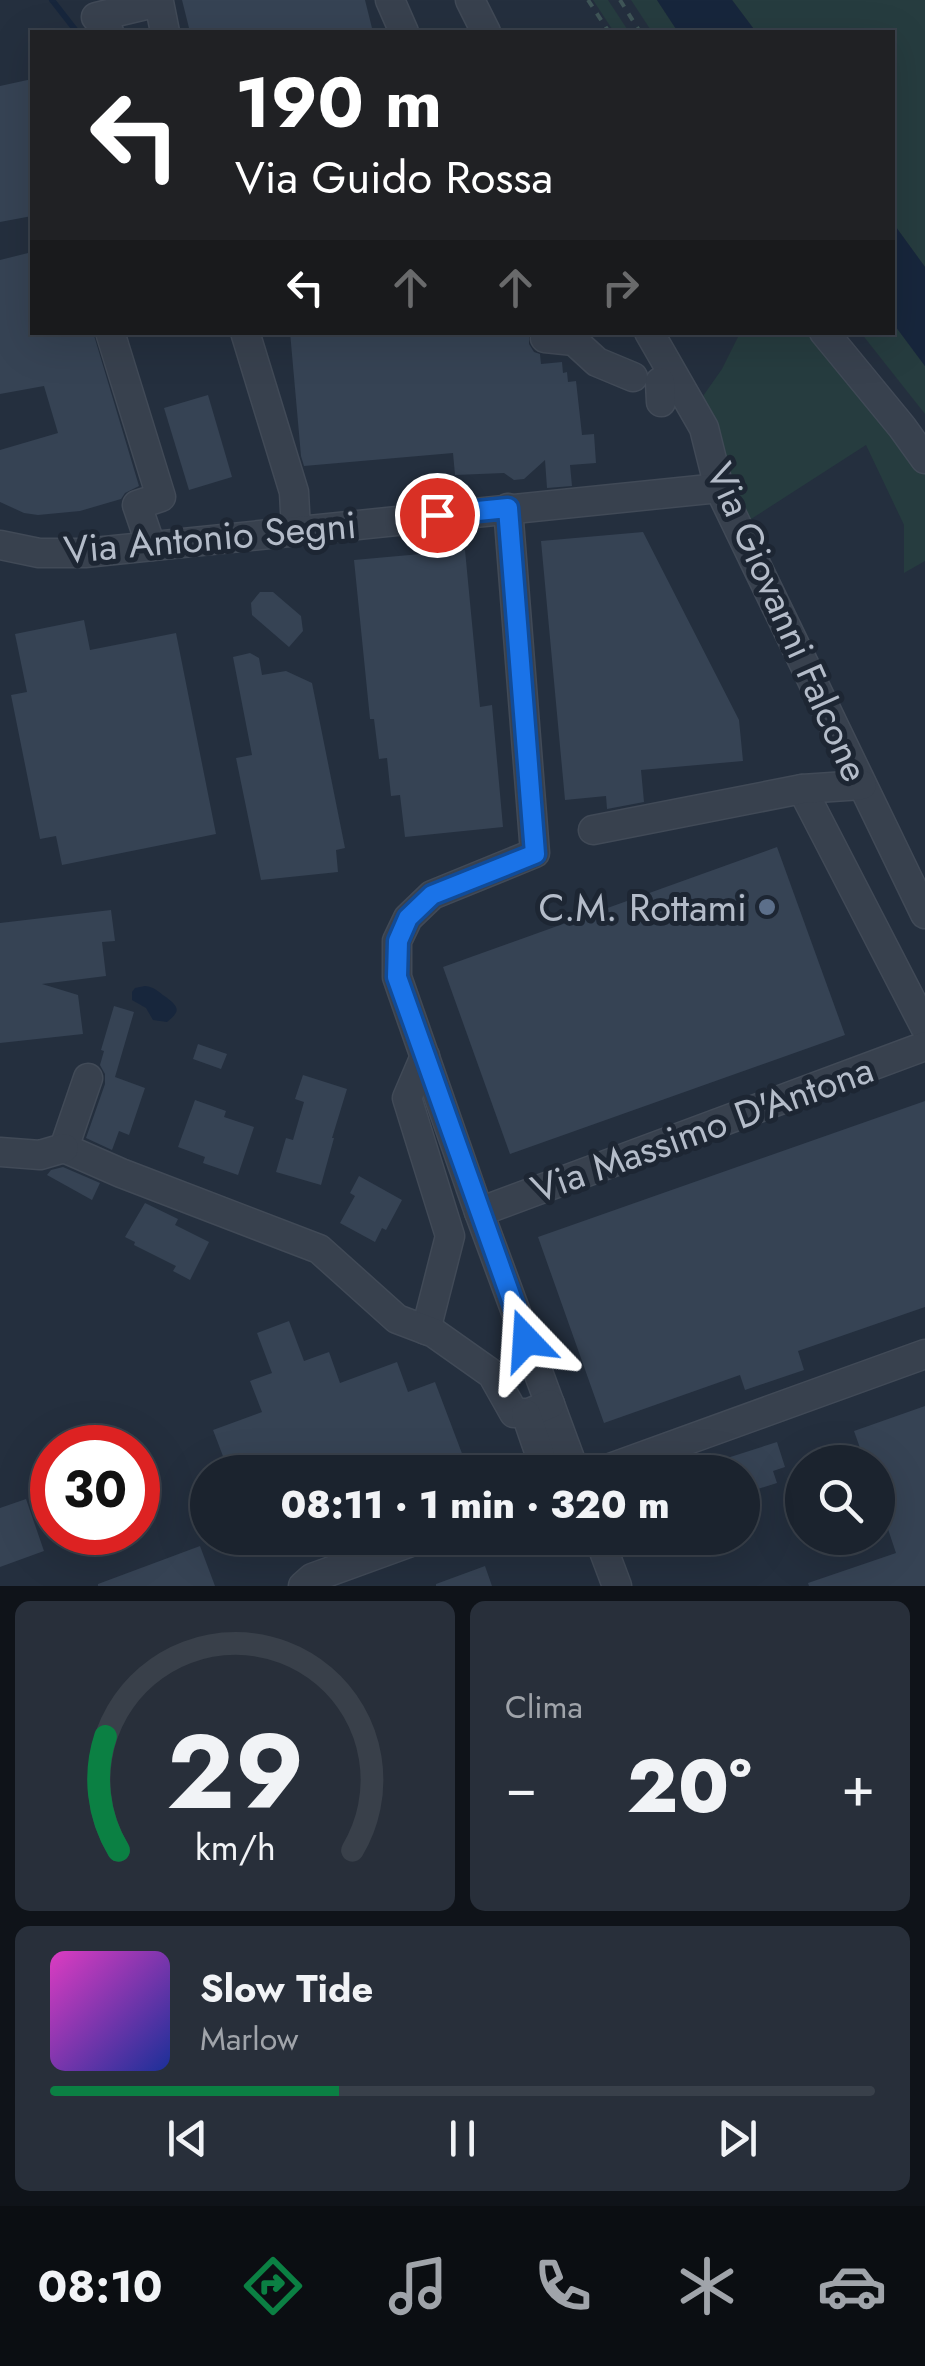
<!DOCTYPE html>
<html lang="it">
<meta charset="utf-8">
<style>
body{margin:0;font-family:Jost,sans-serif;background:#282f3a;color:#f1f3f6;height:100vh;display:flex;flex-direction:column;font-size:38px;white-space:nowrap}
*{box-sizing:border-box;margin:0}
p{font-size:32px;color:#a0a4aa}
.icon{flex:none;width:55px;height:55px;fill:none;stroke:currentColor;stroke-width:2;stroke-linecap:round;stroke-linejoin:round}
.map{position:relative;height:1586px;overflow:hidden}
.details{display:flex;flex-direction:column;gap:15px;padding:15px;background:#0f1319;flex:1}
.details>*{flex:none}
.top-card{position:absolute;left:30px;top:30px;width:865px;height:305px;border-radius:0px;box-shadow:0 10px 40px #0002,0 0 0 2px #39404a;background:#202124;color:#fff;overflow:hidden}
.fabs{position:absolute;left:785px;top:1445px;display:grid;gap:20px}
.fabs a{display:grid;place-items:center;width:110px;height:110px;border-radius:50%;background:#1b232e;box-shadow:0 10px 40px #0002,0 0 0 2px #39404a;font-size:50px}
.speed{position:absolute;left:30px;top:1425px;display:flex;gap:20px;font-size:50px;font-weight:700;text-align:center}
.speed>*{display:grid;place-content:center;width:130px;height:130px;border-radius:50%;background:#1b232e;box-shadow:0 10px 40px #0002,0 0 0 2px #39404a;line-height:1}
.speed .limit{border:15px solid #d22;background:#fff;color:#111}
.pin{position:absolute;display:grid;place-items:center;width:85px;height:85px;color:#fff;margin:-42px;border:5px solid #fff;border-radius:50%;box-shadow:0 2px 10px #0007}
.me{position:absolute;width:110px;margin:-55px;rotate:340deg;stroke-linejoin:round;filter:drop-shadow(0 0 8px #0008)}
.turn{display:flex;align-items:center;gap:35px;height:210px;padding:0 40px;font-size:45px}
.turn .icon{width:130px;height:130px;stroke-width:2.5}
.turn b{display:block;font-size:70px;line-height:85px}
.lanes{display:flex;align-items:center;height:95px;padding:0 40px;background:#0003;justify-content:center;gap:50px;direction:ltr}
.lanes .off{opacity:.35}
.big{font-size:75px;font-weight:800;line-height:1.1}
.details .tile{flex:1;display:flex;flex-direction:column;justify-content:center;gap:15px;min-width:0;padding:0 35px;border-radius:15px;background:#282f3a}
.details .dial{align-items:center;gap:0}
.dial svg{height:260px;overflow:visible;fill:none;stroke:#39404a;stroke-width:7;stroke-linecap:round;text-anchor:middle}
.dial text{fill:#f1f3f6;stroke:none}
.song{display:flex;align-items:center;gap:30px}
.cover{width:120px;height:120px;border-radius:15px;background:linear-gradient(135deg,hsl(310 70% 55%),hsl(230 70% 35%))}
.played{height:10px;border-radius:5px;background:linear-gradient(90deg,#0b8043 35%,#39404a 35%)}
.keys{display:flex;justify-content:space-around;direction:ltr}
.heat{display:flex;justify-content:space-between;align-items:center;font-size:55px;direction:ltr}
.details .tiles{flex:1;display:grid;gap:15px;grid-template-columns:1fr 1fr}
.tile:last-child{grid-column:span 2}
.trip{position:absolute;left:190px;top:1455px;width:570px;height:100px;border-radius:50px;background:#1b232e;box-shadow:0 10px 40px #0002,0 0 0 2px #39404a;font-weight:800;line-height:100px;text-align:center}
.tabs{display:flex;height:160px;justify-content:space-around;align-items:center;background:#0b0e12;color:#a0a4aa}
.tabs .icon{width:70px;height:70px}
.tabs .selected{color:#0b8043}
.tabs b{font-size:45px;color:#f1f3f6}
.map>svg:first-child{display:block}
</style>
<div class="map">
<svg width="925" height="1586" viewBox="0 0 925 1586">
<rect width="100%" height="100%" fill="#242f3e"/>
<g fill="#263c3f">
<polygon points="593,0 608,0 629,32 614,32"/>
<polygon points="631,0 657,0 678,32 652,32"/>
<polygon points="732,0 925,0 925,267 893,223 892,32 756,32"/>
<polygon points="893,323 925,366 925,414 861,333 892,332"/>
<polygon points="744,333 840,333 925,441 925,561 904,573 904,525 866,445 748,521 703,396 722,369 738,337"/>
</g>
<g fill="#17263c">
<polygon points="657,0 732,0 756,32 678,32"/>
<polygon points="893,223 925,267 925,366 893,323"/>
<path d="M 145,986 C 155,987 158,992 166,997 C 179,1007 181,1011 167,1022 L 153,1020 L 146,1008 L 132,1000 L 132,992 L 135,988 Z"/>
</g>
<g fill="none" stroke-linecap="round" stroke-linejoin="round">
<polyline stroke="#17263c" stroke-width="6" points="52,0 77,32"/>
</g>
<g fill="#364354">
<polygon points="182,0 365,0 373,32 190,32"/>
<polygon points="32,79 32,216 0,222 0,86"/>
<polygon points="32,252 32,332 93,332 139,486 125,493 121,499 80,511 38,515 24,513 0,502 0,450 58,433 44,386 0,394 0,260"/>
<polygon points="290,332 529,332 529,344 534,352 540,354 541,364 562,362 563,373 567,372 568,382 576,381 582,435 594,434 596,463 570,465 572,486 547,488 545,460 524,479 514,480 504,473 455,475 453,453 304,466 301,456"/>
<polygon points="208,395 232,477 189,490 164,408"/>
<polygon points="643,532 739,720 743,761 641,770 644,802 607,809 606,796 565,800 541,541"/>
<polygon points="465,550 480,707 492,705 503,827 405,837 400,795 391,796 387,758 379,759 374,719 370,719 354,560"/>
<polygon points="260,592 273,592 301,616 303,631 289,647 252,615 251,603"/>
<polygon points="84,620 90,650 176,633 216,834 62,865 56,836 40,839 11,695 27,692 15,634"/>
<polygon points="250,653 259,658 262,675 286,671 312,683 345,848 336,850 338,872 261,880 236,758 252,755 233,657"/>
<polygon points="777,847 845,1035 510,1154 443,967"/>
<polygon points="111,910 115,941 102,942 106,976 42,984 78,995 83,1034 0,1043 0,923"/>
<polygon points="114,1006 134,1012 115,1077 145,1088 129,1135 119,1131 112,1150 86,1138 105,1084 105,1074 100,1065 104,1051 101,1050"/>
<polygon points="198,1044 227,1054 221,1069 193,1059"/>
<polygon points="303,1075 347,1089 332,1138 334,1138 321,1185 276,1172 286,1138 293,1140 304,1102 295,1099"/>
<polygon points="195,1100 226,1111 224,1117 254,1127 238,1175 203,1163 205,1157 178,1147"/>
<polygon points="925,1101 925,1307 798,1351 804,1370 745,1390 740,1375 604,1423 538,1237"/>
<polygon points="63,1167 100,1183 92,1200 47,1175 51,1170"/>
<polygon points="359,1176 402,1200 386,1230 382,1228 375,1242 340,1223 355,1196 350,1193"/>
<polygon points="145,1203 178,1219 175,1225 209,1242 190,1280 173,1271 176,1266 134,1245 135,1242 125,1237"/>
<polygon points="289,1321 304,1361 329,1352 340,1383 397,1362 408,1392 435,1382 469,1472 229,1472 213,1430 262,1412 250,1381 272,1373 257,1333"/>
<polygon points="925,1406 925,1586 809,1586 808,1583 896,1553 878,1499 878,1462 865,1462 854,1431"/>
<polygon points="777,1442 785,1467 773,1471 777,1483 742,1494 742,1472 728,1472 724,1459"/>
<polygon points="26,1499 44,1551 0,1567 0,1508"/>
<polygon points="200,1546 215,1586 98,1586 98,1584"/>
<polygon points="485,1566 492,1586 436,1586 436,1584"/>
</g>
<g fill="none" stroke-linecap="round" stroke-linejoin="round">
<defs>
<g id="minor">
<polyline points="390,0 404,32"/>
<polyline points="470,0 486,32"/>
<polyline points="109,32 96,17 159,2 165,32"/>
<polyline points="110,332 161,497 137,505 151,546"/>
<polyline points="245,332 294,492 296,530"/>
<polyline points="649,332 704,428 719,488 925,914"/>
<polyline points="824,332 902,427 925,459"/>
<polyline points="545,338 574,341 597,362 633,377"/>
<polyline points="660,382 661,402"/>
<polyline points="508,508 535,853 432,895 408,918 397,941 397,977 479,1212 575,1472"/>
<polyline points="0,545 39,553 85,553 719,488"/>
<polyline points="802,789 925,1027"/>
<polyline points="593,830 802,789 862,785"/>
<polyline points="425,1056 407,1098 450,1236 426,1330"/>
<polyline points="88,1078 64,1148 121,1173 319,1249 397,1319 434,1333 492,1374 514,1413 529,1413 550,1404"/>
<polyline points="0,1152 40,1155 64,1148"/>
<polyline points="479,1212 925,1046"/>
<polyline points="526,1414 546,1472"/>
<polyline points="599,1472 925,1354"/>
<polyline points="599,1538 617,1586"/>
<polyline points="303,1586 312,1578 422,1538"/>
</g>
</defs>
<use href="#minor" stroke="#414a57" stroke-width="31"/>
<g stroke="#3f5557" stroke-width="4" stroke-dasharray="8 8" stroke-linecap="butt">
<polyline points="588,0 609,32"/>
<polyline points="620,0 640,32"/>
</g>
<use href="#minor" stroke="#38414e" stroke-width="28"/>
</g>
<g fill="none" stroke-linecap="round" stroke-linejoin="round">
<defs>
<polyline id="route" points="437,515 508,508 535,854 432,895 408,918 398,941 397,977 526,1340"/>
</defs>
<use href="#route" stroke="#114b97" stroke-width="25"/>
<use href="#route" stroke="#1a73e8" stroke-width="18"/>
</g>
<circle fill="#5c6f8a" stroke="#1d2633" stroke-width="4" cx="767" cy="907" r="10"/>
<g text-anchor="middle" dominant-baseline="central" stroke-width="10" stroke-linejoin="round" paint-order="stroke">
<g font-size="38" fill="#b4bcc9" stroke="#1d2633">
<text transform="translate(210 537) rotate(-5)">Via Antonio Segni</text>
<text transform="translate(788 622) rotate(66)">Via Giovanni Falcone</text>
<text transform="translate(702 1129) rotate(-20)">Via Massimo D'Antona</text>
</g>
<g font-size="38" fill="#b4bcc9" stroke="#1d2633" text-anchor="end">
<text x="747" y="907">C.M. Rottami</text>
</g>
</g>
</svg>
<div class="fabs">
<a><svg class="icon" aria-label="search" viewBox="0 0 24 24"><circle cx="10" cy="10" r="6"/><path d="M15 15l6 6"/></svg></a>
</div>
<div class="speed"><div class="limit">30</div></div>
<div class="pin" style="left:437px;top:515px;background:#d93025"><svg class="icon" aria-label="arrive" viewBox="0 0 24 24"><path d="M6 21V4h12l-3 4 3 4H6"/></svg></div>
<svg class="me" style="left:526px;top:1340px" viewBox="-20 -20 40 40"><path d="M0-17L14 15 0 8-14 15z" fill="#1a73e8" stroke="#fff" stroke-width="4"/></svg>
<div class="trip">08:11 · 1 min · 320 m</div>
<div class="top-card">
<div class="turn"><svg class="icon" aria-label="left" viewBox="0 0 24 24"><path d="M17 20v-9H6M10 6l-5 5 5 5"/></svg><div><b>190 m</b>Via Guido Rossa</div></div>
<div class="lanes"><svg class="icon" aria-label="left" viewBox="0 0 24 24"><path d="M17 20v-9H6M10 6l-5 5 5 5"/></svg><svg class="icon off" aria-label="ahead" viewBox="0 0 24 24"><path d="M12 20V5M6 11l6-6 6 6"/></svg><svg class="icon off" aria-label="ahead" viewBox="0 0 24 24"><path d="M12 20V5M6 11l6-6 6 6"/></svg><svg class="icon off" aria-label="right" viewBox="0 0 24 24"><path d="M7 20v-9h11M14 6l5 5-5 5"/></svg></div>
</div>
</div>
<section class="details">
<div class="tiles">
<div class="tile dial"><svg viewBox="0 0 100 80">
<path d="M14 69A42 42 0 1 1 86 69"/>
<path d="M14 69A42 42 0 0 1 10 34" stroke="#0b8043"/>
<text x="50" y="56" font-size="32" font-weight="700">29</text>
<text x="50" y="72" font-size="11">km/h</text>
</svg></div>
<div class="tile"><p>Clima</p>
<div class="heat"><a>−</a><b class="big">20°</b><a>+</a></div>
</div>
<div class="tile">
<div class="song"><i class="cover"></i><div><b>Slow Tide</b><p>Marlow</p></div></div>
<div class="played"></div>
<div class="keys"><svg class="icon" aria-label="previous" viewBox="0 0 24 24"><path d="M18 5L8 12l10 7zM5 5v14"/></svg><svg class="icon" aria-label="pause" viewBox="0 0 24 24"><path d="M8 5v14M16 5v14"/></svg><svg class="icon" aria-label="next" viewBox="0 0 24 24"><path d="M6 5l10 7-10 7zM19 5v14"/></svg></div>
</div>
</div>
</section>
<nav class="tabs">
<b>08:10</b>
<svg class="icon selected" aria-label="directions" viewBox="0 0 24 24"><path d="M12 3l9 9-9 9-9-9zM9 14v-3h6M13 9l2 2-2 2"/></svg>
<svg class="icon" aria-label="music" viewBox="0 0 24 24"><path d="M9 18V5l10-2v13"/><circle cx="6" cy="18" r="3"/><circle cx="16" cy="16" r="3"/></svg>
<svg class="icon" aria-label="phone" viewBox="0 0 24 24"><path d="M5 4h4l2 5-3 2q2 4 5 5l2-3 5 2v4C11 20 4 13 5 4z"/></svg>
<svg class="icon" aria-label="climate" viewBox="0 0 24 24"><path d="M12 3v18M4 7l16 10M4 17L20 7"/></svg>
<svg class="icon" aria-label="car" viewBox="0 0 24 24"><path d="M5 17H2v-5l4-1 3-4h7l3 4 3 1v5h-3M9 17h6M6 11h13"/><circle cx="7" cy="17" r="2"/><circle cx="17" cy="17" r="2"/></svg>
</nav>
